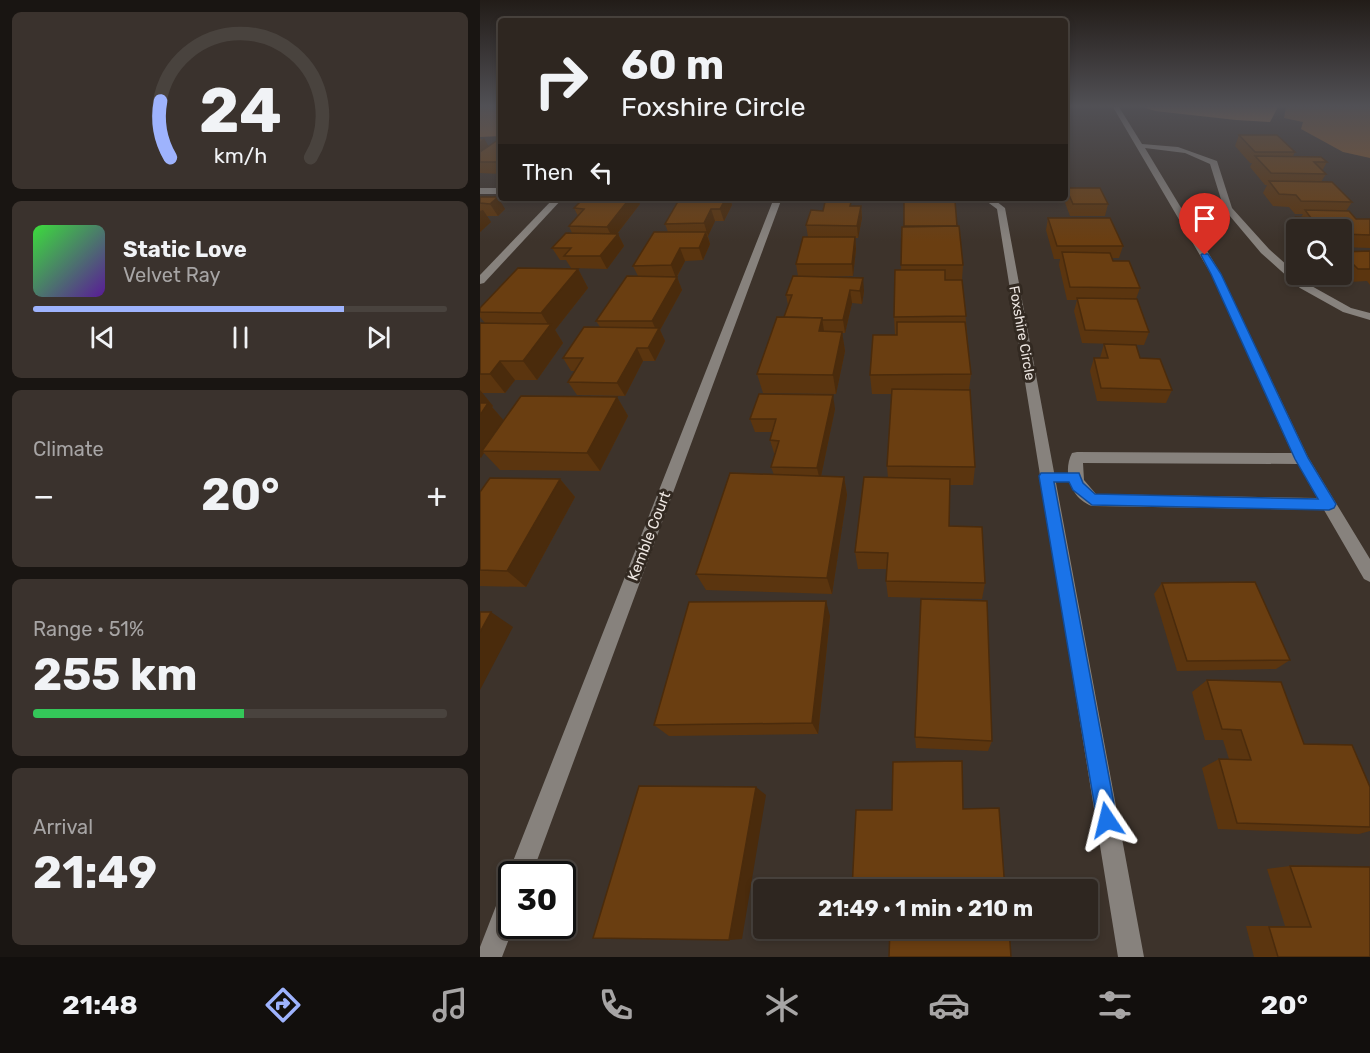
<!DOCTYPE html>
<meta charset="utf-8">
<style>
body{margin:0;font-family:Rubik,sans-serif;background:#3a322d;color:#f1f3f6;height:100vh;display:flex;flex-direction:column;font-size:22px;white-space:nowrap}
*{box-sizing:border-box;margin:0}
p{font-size:20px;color:#a7a5a5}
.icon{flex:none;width:33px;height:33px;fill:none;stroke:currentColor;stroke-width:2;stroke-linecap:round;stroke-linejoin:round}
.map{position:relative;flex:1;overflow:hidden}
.side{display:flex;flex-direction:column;gap:12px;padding:12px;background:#191512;width:480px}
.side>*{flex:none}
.guide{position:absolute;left:18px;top:18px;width:570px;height:183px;border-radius:6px;box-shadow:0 3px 9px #0003,0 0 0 2px #49433e;background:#2e2620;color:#f1f3f6;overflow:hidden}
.controls{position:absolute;left:806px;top:219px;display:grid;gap:12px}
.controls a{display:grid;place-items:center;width:66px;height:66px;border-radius:6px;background:#2e2620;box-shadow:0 3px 9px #0003,0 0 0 2px #49433e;font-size:30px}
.speed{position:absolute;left:18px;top:861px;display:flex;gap:12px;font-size:30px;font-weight:700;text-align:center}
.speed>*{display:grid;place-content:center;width:78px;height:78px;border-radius:50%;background:#2e2620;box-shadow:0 3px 9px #0003,0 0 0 2px #49433e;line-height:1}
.speed .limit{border:3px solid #111;border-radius:9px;background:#fff;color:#111}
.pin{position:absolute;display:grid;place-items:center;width:51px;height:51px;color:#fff;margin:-62px -26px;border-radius:50% 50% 50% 0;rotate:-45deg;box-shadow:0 0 6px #0007}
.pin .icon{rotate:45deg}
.me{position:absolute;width:66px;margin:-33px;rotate:350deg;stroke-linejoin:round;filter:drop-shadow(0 0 4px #0008)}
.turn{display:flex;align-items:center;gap:21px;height:126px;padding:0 24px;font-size:27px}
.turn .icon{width:78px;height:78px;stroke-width:2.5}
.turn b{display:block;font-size:42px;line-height:51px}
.then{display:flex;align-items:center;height:57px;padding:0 24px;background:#0003;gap:12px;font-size:22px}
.big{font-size:45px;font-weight:700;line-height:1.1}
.side .tile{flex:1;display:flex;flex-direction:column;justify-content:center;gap:9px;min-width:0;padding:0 21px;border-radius:9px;background:#3a322d}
.side .dial{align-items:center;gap:0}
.dial svg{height:156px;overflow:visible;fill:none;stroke:#49433e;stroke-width:7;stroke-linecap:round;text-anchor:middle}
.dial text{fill:#f1f3f6;stroke:none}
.song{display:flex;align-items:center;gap:18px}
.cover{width:72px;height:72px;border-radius:9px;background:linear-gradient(135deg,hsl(120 70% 55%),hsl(270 70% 35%))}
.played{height:6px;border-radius:3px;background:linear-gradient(90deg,#9eb3fd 75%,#49433e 75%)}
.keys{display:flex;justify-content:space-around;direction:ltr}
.heat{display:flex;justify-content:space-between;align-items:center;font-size:33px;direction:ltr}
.charge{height:9px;border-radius:4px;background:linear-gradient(90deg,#34c759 51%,#49433e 0)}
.trip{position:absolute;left:273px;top:879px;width:345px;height:60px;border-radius:6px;background:#2e2620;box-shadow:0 3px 9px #0003,0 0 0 2px #49433e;font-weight:700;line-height:60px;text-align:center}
.tab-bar{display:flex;height:96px;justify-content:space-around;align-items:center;background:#120f0d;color:#a7a5a5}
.tab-bar .icon{width:42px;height:42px}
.tab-bar .current{color:#9eb3fd}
.tab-bar b{font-size:27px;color:#f1f3f6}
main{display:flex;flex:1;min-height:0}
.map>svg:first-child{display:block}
</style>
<main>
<section class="side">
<div class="tile dial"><svg viewBox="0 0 100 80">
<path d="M14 69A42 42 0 1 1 86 69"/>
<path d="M14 69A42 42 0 0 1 9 40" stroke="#9eb3fd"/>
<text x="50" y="56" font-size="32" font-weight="700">24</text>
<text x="50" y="72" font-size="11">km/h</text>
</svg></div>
<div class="tile">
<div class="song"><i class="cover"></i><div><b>Static Love</b><p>Velvet Ray</p></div></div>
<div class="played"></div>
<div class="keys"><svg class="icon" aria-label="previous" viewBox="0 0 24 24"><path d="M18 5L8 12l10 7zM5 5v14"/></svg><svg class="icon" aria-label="pause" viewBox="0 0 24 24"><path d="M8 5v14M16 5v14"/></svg><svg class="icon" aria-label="next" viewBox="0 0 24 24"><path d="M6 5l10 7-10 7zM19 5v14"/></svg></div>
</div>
<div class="tile"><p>Climate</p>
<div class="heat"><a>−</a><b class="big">20°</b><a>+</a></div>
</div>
<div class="tile"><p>Range · 51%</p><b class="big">255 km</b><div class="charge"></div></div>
<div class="tile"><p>Arrival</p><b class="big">21:49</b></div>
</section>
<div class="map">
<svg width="890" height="957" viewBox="0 0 890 957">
<rect width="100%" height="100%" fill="#3d332b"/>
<g fill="#83552b">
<polygon points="0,107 21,107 21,136 0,137"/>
<polygon points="806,107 890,107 890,158 863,152 821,129 823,122 804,118"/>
</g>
<polygon fill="#a27248" points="663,107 798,107 790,122 756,120 675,111"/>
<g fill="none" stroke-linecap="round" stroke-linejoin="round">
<g fill="#87827d" fill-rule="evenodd">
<path d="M 633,107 L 639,107 L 662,144 L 698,147 L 737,161 L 752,208 L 789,249 L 828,284 L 871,308 L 890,313 L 890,320 L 863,312 L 820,288 L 781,253 L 744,209 L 730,164 L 705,153 L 665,148 L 741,274 L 828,457 L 890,559 L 890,582 L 884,579 L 844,510 L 612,506 C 591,499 582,472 592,453 L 597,452 L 812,453 L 731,274 ZM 603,463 L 818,464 L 837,498 L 616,494 L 604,480 Z"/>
<rect x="0" y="188" width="21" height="6"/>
<polygon points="74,198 83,198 4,283 0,284 0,275"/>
<polygon points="294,198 302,198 52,874 32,874 32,882 28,874"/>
<polygon points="502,198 512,198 525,208 664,957 638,957 517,209"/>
<polygon points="32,885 32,926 34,926 22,957 0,957 0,947 23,888"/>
</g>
</g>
<g fill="#5b350f">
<polygon points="759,135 815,152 813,156 847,162 842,171 846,174 841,182 872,202 866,211 876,219 890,219 890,248 861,247 861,230 816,230 816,239 809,230 816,217 821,217 823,214 815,214 809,207 793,206 783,193 787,185 785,185 770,167 772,163 770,163 755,146"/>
<polygon points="0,138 8,146 21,140 21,174 0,173"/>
<polygon points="586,188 628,204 625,216 590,216 584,200"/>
<polygon points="0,197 25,209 18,216 7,216 11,222 0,232"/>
<polygon points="200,198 250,198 252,205 244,221 235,221 228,236 230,244 223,260 205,261 197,277 202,290 180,330 185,341 175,361 163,361 145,396 97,395 88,382 95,371 91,371 83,358 120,327 116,321 158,276 153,266 188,232 185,224"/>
<polygon points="371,202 371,206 381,206 382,218 378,238 375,238 376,249 373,276 334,277 384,291 382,304 372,303 365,333 362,333 365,351 356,394 283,393 277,374 304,317 308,305 306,295 318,276 316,264 328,237 326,225 343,211"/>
<polygon points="160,204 137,234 138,234 144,246 127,269 91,268 86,260 80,260 72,248 92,233 89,226 98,216 94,208"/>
<polygon points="568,218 643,246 639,258 632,258 633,261 660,288 656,299 669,332 664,345 602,343 594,311 597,300 587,300 579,265 580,259 574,259 566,230"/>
<polygon points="477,226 483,265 482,280 491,374 489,390 495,467 493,485 470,485 469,526 505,583 502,599 408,597 406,581 407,569 378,569 375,552 408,478 407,466 412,394 392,394 390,375 415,335 414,317 421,270 424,227"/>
<polygon points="890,251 890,285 887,281 869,282 861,273 861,252"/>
<polygon points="98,269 108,288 75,330 83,343 57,380 35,380 25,393 2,393 13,406 12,407 24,421 137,397 148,416 120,471 20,470 4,453 0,458 0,323 5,323 0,317 0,308"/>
<polygon points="624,344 660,358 692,390 686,403 617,401 610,371 614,358 620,358"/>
<polygon points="355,409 341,476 364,477 367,495 352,594 226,590 216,574 294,475 291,467 295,453 294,453 290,440 292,432 275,432 270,419"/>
<polygon points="80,479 95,497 46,587 0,586 0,492"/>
<polygon points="682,583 810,660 796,669 697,671 674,594"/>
<polygon points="350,616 338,734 189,736 174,725"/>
<polygon points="727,680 890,787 890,831 879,834 738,829 722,768 739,759 749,759 743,740 725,740 712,692"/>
<polygon points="435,737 512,741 508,751 436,748"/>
<polygon points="810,866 890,957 774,957 766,926 805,926 787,869"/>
</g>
<g fill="#4a2b0c">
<polygon points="4,138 10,149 0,159 0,142"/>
<polygon points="18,197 25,209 18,216 10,204"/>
<polygon points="150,198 157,198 160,204 133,239 127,227"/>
<polygon points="246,198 250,198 252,205 244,221 240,209"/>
<polygon points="381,206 382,218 378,238 377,226"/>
<polygon points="231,209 235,221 228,236 224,223"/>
<polygon points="3,210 11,222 0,232 0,211"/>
<polygon points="226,232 230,244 223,260 219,248"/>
<polygon points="138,234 144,246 127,269 120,256"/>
<polygon points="375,237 376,249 373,276 372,264"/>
<polygon points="200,248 205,261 196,278 191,265"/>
<polygon points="98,269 108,288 75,330 83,343 57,380 43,361 69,326 61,313"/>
<polygon points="197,277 202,290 180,330 185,341 175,361 168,348 177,332 172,321"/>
<polygon points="383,278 384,291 382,304 380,291"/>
<polygon points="370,290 372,303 365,333 363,320"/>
<polygon points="342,318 345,337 339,331"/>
<polygon points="362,332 365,351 356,394 353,375"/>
<polygon points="157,348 163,361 145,396 137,383"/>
<polygon points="20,361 35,380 25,393 10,374"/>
<polygon points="0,390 13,406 12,407 25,422 2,451 4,453 1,458 0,457"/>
<polygon points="353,395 355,409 340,481 337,468"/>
<polygon points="137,397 148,416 120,471 107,453"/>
<polygon points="364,477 367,495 352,594 347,578"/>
<polygon points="80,479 95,497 46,587 27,571"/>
<polygon points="346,601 350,616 338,734 332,723"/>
<polygon points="11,612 33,627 0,690 0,632"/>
<polygon points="276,787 286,795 262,939 249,940"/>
</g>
<g fill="#6a3e11" stroke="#4a2b0c" stroke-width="1.5">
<polygon points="759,135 797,135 815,152 775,152"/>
<polygon points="18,140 21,140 21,160 18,162 0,162 0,152"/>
<polygon points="775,156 841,157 847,162 834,162 846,174 791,173"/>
<polygon points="789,181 852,182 872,202 821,201 816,195 799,194"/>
<polygon points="586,188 620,188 628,204 593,204"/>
<polygon points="0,197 18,197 10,204 0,203"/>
<polygon points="104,198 150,198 127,227 89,226 104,209 94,208"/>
<polygon points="200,198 246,198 240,209 231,209 224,223 185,224"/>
<polygon points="424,201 475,201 477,226 424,226"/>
<polygon points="345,202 371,202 370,206 381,206 377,226 326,225 331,210 343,211"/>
<polygon points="825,210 869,211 876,219 890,219 890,235 861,234 861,230 825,230 816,217 831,218"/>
<polygon points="568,218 630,218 643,246 577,246"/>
<polygon points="479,226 483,265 421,265 422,227"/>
<polygon points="174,232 226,232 219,248 200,248 191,265 153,266"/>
<polygon points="86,233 138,234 120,256 84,256 91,248 72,248"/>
<polygon points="323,237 375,237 372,264 316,264"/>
<polygon points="890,251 890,269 878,269 861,252"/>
<polygon points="582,252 630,253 633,261 649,261 660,288 590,287"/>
<polygon points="38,268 98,269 61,313 0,312 0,308"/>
<polygon points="415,270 465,270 465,280 482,280 486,316 414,317"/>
<polygon points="147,276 197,277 172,321 116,321"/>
<polygon points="313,276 383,278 380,291 370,290 363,320 342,320 342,318 304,317 312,295 306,295"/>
<polygon points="597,298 657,299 669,332 605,330"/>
<polygon points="297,317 342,318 339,331 362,332 353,375 277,374"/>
<polygon points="417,322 485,322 491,374 390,375 393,335 417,335"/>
<polygon points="0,323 71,324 43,361 20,361 10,374 0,374"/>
<polygon points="104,327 179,328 168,348 157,348 137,383 88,382 103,358 83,358"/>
<polygon points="624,344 656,345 660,358 680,359 692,390 621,388 614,358 628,358"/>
<polygon points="412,389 490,390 495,467 407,466"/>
<polygon points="279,394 353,395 337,468 291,467 299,441 290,440 296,419 270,419"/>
<polygon points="41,396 137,397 107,453 2,451"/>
<polygon points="0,403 8,403 0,415"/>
<polygon points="250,473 364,477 347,578 216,574"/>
<polygon points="384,477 470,479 469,526 502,527 505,583 406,581 408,553 375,552"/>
<polygon points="10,478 80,479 27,571 0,570 0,492"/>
<polygon points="775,582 810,660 707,661 682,583"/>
<polygon points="441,599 507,601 512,741 435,737"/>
<polygon points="346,601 332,723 174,725 209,602"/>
<polygon points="0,612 11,612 0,632"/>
<polygon points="727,680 801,682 824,744 872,745 890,787 890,827 757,823 739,759 771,760 761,730 742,729"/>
<polygon points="482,761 483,809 519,808 525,890 372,890 376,810 412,810 413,762"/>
<polygon points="159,786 276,787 249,940 113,938"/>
<polygon points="810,866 890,867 890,957 798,957 789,927 831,927"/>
<polygon points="410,928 529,928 531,957 409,957"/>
</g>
<linearGradient id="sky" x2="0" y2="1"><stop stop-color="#221c18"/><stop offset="0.44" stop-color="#515055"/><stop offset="1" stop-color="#515055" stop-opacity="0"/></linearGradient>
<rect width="890" height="241" fill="url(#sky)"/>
<polygon fill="#1a73e8" stroke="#114b97" stroke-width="1.5" points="722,254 728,254 741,274 828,458 856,504 854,508 849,510 612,505 593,490 589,482 574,482 637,820 634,828 627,831 620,828 617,820 559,476 561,473 599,473 603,483 615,494 838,499 815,459 731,274 721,255"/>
<g text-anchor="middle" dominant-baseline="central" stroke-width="6" stroke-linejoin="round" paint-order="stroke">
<g font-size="14" fill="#ede6e1" stroke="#322921">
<text transform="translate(542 333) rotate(80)">Foxshire Circle</text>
</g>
<g font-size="15" fill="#ede6e1" stroke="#322921">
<text transform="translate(169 536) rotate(-69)">Kemble Court</text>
</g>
</g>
</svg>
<div class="controls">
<a><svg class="icon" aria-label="search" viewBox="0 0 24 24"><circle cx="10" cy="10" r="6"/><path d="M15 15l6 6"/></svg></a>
</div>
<div class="speed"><div class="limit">30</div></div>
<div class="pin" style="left:725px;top:255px;background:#d93025"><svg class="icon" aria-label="arrive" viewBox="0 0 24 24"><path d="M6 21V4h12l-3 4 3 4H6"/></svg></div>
<svg class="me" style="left:627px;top:820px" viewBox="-20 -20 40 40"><path d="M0-17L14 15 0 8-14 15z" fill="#1a73e8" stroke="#fff" stroke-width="4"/></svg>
<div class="trip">21:49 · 1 min · 210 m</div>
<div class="guide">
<div class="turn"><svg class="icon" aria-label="right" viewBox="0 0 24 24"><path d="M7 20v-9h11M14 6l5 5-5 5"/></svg><div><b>60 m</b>Foxshire Circle</div></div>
<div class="then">Then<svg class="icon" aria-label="left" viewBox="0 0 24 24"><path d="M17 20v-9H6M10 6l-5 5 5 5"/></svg></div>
</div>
</div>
</main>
<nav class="tab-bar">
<b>21:48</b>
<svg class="icon current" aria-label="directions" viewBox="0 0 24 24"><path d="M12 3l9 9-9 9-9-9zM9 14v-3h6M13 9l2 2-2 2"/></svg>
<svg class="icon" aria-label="music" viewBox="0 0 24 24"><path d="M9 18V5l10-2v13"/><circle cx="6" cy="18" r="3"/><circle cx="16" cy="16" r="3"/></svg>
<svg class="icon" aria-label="phone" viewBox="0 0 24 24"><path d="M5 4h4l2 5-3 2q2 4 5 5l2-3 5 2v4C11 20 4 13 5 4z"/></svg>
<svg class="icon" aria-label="climate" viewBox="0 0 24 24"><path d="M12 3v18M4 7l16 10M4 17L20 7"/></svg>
<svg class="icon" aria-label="car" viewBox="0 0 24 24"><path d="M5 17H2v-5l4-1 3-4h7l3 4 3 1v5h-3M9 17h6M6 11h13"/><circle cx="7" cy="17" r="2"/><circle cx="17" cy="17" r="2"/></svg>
<svg class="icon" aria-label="filters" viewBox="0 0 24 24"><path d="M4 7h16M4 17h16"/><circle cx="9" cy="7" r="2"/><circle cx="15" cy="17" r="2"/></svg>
<b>20°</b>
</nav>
